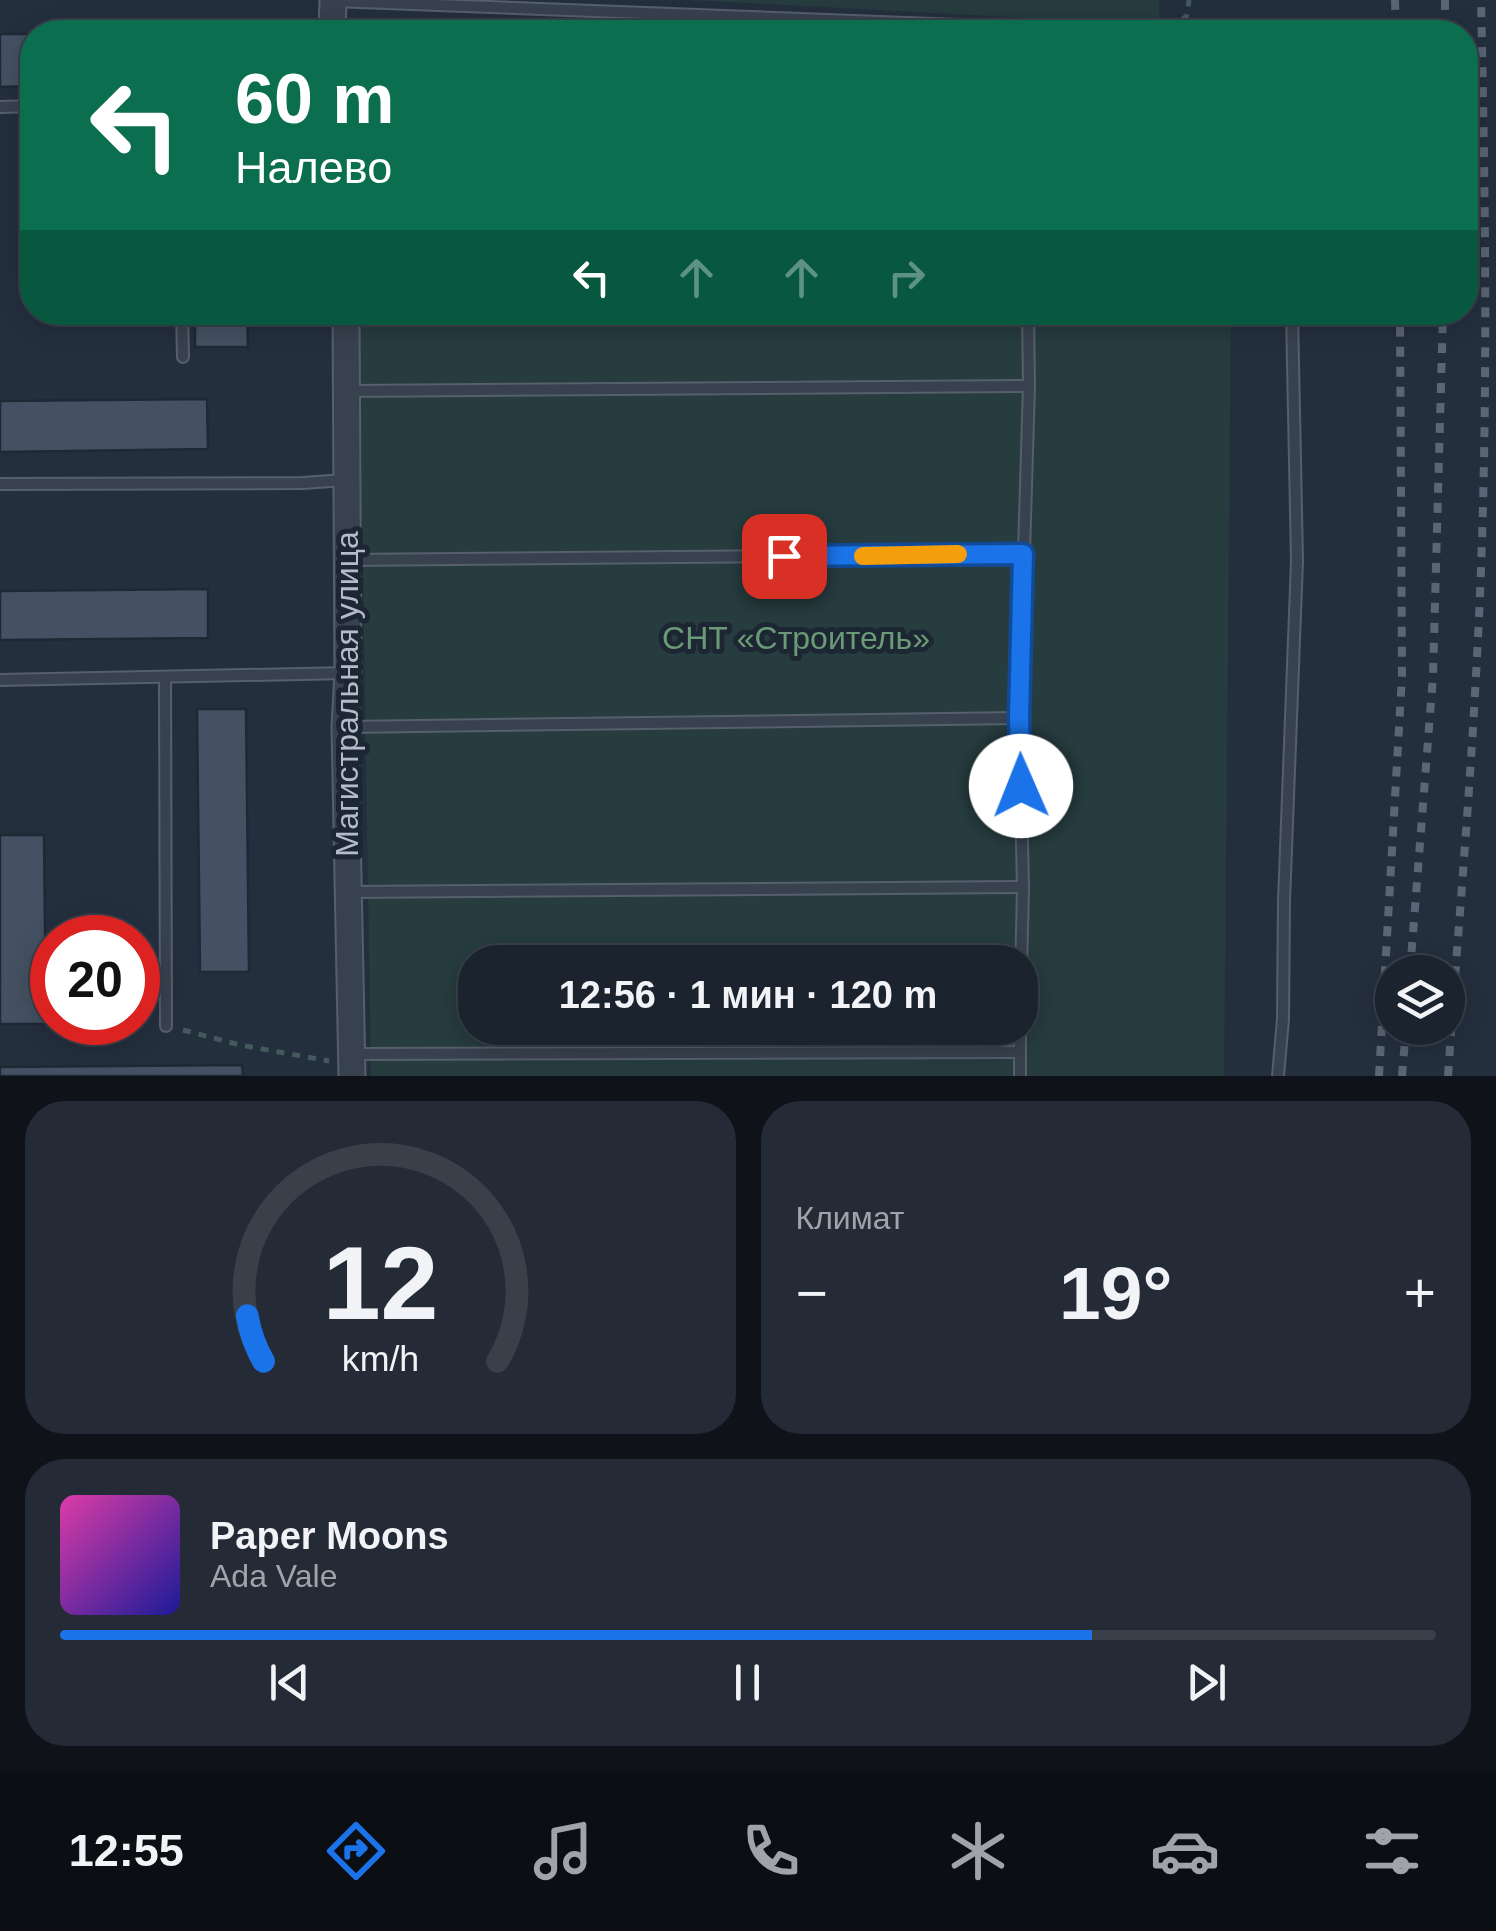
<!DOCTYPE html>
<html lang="ru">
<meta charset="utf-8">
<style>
body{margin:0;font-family:Helvetica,sans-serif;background:#242b36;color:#f1f3f6;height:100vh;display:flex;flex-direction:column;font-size:38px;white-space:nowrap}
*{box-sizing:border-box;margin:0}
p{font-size:32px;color:#a0a4aa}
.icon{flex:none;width:55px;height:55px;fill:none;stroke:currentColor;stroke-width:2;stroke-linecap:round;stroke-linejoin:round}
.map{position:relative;height:1076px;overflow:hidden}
.panel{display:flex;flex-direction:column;gap:25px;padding:25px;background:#0f1319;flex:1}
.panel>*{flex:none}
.hud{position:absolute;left:20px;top:20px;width:1458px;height:305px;border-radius:40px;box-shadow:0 5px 25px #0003,0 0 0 2px #39404a;background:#0b6e4f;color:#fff;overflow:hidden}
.buttons{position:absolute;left:1375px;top:955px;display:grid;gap:20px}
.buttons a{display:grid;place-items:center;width:90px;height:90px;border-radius:50%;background:#1b232e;box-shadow:0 5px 25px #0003,0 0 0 2px #39404a;font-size:50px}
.speed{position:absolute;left:30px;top:915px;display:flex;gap:20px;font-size:50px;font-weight:700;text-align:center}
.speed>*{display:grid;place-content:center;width:130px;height:130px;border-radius:50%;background:#1b232e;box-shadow:0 5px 25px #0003,0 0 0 2px #39404a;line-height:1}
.speed .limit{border:15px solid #d22;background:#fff;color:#111}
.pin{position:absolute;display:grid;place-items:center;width:85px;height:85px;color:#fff;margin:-42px;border-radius:20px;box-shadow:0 5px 15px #0006}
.me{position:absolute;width:110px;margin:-55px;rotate:359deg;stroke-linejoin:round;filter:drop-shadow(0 0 8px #0008)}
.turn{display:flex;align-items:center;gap:35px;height:210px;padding:0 50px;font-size:45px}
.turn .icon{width:130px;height:130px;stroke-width:2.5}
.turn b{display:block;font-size:70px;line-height:85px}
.lanes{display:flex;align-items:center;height:95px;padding:0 50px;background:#0003;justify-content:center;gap:50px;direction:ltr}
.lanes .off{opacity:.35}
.big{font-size:75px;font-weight:600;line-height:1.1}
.panel .tile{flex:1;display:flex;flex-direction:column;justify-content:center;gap:15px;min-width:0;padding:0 35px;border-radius:40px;background:#242b36}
.panel .dial{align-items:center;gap:0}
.dial svg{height:260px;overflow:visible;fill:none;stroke:#39404a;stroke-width:7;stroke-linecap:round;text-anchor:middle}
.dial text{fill:#f1f3f6;stroke:none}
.song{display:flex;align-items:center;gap:30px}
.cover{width:120px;height:120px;border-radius:15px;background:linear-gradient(135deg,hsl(320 70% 55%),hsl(240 70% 35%))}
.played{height:10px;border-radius:5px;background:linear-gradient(90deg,#1a73e8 75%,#39404a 75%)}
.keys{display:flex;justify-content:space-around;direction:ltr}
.heat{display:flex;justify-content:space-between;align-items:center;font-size:55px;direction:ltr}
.panel .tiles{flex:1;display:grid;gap:25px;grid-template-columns:1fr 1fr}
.tile:last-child{grid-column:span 2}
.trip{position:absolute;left:458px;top:945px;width:580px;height:100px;border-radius:40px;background:#1b232e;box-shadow:0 5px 25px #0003,0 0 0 2px #39404a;font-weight:600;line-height:100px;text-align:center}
.tab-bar{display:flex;height:160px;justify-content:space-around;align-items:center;background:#0b0e12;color:#a0a4aa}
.tab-bar .icon{width:70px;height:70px}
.tab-bar .selected{color:#1a73e8}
.tab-bar b{font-size:45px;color:#f1f3f6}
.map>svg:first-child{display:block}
</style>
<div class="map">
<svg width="1496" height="1076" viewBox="0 0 1496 1076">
<rect width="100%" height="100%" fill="#242f3e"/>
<g fill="#263c3f" fill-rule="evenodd">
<polygon points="691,0 1159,0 1159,25"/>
<polygon points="355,19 702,32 355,32"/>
<path d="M 359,313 L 1231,313 L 1224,1076 L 371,1076 ZM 475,962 L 1020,962 L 1020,1028 L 475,1028 Z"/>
</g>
<g fill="#455162" stroke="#1f2835" stroke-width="2.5">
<polygon points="0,34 32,34 32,86 0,87"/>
<polygon points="195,312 247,312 248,347 195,347"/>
<polygon points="207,399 208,449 0,452 0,401"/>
<polygon points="208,589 208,638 0,640 0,591"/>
<polygon points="197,709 246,709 249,972 200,972"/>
<polygon points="0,835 44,835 46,1024 0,1024"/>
<polygon points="242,1065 243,1076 0,1076 0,1067"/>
</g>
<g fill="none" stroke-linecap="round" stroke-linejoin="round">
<defs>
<g id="service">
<polyline points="334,1 1139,32"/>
<polyline points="0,107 32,106"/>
<polyline points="182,312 183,357"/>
<polyline points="347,391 1029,386"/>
<polyline points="0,484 303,483 345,480"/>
<polyline points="347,560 1023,554"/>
<polyline points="165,678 166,1026"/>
<polyline points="0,680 348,673"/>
<polyline points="346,727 1019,718"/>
<polyline points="349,892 1023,887"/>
<polyline points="1020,1017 1023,887 1019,718 1029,386 1028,312"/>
<polyline points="1020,1028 1020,1076"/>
<polyline points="353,1054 1019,1052"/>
<polyline points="1278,1076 1283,1019 1284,901 1297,561 1292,312"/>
</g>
<g id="tertiary">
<polyline points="332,32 333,0"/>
<polyline points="346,312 348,673 345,727 352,1076"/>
</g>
</defs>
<use href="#service" stroke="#565f6c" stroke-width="14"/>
<use href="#tertiary" stroke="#565f6c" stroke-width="29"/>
<g stroke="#44595c" stroke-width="5" stroke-dasharray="8 8" stroke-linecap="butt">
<polyline points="1171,32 1187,15 1189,0"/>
<polyline points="183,1030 240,1045 329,1061"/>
</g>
<use href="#service" stroke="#38414e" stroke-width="10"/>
<use href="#tertiary" stroke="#38414e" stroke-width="25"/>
<g stroke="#5a6575" stroke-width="8" stroke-dasharray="10 10" stroke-linecap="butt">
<polyline points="1395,0 1396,32"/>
<polyline points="1445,0 1445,32"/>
<polyline points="1410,972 1433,676 1443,312"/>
<polyline points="1379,1076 1402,676 1400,312"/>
<polyline points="1402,1076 1406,1028"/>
<path d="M 1448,1076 C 1457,942 1469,809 1476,675 C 1489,450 1486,225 1481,0"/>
</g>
</g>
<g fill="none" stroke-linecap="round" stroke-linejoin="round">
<defs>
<polyline id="route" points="784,556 1023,554 1019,718 1021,786"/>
</defs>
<use href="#route" stroke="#114b97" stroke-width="25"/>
<use href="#route" stroke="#1a73e8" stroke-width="18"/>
<polyline stroke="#f59e0b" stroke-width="18" points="863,556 958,554"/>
</g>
<g text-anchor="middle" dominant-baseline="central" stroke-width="10" stroke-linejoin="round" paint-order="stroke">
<g font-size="32" fill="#6b9a76" stroke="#1d2633">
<text x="796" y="638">СНТ «Строитель»</text>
</g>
<g font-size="32" fill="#b4bcc9" stroke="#1d2633">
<text transform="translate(347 694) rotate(-90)">Магистральная улица</text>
</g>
</g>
</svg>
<div class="buttons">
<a><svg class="icon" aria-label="layers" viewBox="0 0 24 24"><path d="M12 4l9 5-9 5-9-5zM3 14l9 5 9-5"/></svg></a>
</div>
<div class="speed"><div class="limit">20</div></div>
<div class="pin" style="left:784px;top:556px;background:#d93025"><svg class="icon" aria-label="arrive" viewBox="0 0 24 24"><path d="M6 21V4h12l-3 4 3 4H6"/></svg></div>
<svg class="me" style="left:1021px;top:786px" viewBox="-20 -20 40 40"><circle r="19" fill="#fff"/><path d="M0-13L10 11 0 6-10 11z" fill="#1a73e8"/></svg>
<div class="trip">12:56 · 1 мин · 120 m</div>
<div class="hud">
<div class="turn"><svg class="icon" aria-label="left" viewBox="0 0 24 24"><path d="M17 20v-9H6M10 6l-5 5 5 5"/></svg><div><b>60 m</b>Налево</div></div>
<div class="lanes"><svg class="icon" aria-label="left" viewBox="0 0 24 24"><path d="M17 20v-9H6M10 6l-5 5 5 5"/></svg><svg class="icon off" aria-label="ahead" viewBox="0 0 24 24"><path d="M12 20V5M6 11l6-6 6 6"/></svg><svg class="icon off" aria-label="ahead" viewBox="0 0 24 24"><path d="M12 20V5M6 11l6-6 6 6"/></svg><svg class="icon off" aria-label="right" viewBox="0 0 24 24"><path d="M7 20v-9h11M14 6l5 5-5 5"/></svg></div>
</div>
</div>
<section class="panel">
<div class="tiles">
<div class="tile dial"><svg viewBox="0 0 100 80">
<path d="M14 69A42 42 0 1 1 86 69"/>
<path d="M14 69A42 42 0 0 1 9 55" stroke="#1a73e8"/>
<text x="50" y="56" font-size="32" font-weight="700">12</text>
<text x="50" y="72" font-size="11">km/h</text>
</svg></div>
<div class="tile"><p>Климат</p>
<div class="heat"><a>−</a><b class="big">19°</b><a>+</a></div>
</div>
<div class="tile">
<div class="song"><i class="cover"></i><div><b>Paper Moons</b><p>Ada Vale</p></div></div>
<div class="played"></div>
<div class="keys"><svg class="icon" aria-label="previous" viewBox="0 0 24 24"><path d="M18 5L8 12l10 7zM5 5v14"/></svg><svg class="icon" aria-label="pause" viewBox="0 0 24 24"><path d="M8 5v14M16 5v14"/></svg><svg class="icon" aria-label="next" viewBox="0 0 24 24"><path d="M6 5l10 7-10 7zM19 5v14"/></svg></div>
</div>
</div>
</section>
<nav class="tab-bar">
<b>12:55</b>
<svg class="icon selected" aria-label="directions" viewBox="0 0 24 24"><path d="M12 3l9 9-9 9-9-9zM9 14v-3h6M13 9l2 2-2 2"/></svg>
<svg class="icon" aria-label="music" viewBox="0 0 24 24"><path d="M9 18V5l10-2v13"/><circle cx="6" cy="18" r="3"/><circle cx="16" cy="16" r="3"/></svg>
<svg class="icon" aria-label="phone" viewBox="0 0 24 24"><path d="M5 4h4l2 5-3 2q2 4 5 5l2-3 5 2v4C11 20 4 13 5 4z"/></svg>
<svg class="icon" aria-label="climate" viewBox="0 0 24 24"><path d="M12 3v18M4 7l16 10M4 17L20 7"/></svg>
<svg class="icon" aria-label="car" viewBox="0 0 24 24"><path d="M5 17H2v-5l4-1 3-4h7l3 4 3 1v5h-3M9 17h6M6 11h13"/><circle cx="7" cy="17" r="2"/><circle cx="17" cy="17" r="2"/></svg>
<svg class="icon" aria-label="filters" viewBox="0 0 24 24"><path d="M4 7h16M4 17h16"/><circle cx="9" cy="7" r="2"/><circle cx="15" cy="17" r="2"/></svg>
</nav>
